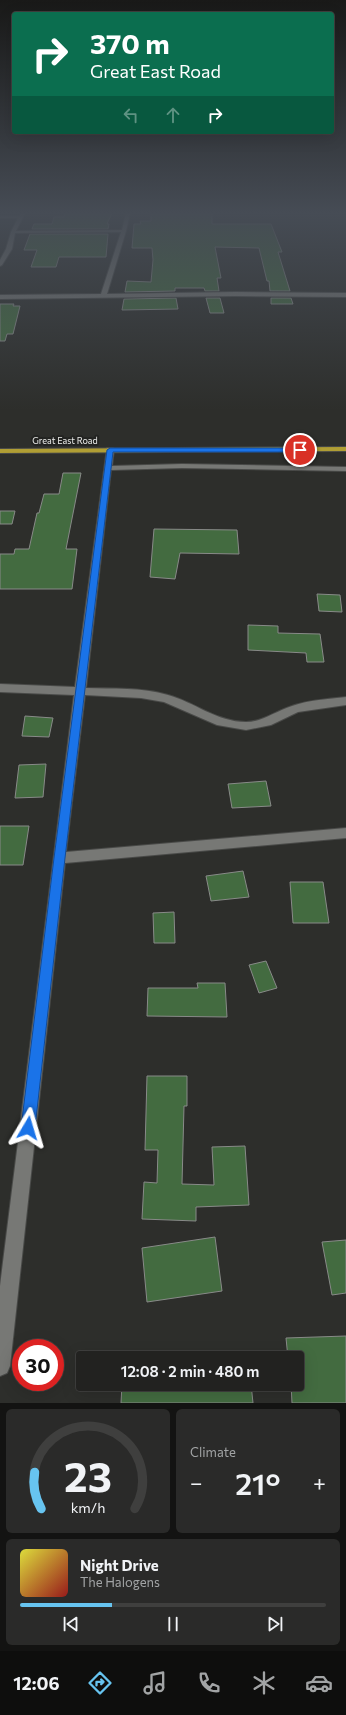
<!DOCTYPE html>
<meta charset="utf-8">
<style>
body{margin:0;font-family:Commissioner,sans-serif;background:#2a2a29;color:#f1f3f6;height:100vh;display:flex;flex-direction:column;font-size:15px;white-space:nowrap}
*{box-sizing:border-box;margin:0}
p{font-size:13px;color:#a2a4a5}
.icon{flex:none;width:22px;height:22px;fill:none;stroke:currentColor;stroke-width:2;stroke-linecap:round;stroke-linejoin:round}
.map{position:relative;height:1403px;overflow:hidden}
.details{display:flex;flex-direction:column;gap:6px;padding:6px;background:#131312;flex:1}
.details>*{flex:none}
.hud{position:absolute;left:12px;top:12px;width:322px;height:122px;border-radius:4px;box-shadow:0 4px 16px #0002,0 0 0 1px #3f3f3e;background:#0b6e4f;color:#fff;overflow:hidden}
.speed{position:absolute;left:12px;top:1339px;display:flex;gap:8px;font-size:20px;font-weight:700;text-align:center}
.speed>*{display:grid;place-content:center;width:52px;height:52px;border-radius:50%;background:#222220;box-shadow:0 4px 16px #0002,0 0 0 1px #3f3f3e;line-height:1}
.speed .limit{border:6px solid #d22;background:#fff;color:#111}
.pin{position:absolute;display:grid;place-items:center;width:34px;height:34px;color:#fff;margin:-17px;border:2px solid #fff;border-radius:50%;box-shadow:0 1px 4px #0007}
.me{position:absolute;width:44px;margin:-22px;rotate:7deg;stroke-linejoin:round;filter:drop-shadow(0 0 3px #0008)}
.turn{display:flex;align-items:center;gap:14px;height:84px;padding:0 12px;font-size:18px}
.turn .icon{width:52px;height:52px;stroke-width:2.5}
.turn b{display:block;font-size:28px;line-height:34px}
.lanes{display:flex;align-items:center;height:38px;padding:0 12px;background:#0003;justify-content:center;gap:20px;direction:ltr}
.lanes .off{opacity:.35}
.big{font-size:30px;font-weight:600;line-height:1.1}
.details .tile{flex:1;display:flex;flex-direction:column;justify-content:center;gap:6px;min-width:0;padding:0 14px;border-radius:6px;background:#2a2a29}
.details .dial{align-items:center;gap:0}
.dial svg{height:104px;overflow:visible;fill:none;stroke:#3f3f3e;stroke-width:7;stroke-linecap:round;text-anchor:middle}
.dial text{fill:#f1f3f6;stroke:none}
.song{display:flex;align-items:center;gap:12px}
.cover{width:48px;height:48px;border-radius:6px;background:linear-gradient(135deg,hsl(60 70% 55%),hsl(0 70% 35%))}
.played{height:4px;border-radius:2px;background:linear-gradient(90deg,#67c4f0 30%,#3f3f3e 30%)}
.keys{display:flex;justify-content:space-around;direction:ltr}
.heat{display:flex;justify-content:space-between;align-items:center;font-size:22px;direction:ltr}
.details .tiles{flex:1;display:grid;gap:6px;grid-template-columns:1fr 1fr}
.tile:last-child{grid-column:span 2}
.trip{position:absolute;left:76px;top:1351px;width:228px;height:40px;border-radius:4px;background:#222220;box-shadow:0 4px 16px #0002,0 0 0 1px #3f3f3e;font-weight:600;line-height:40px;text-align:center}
.tab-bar{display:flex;height:64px;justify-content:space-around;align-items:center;background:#0e0e0d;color:#a2a4a5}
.tab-bar .icon{width:28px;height:28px}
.tab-bar .active{color:#67c4f0}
.tab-bar b{font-size:18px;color:#f1f3f6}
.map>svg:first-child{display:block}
</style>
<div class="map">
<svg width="346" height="1403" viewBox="0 0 346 1403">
<rect width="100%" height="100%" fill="#2d2e2b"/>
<g fill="#436b40" stroke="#888a88">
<polygon points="65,213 112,213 107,224 109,224 108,229 32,229 34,224 52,224 54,217 64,217"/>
<polygon points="151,213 212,213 212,224 271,224 282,252 278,252 290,291 270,291 269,281 267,281 259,248 215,247 221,278 217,278 219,291 205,291 204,288 175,288 175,291 125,292 127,281 151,282 153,260 152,248 132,248 134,224 141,224 140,221 151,221"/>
<polygon points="30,234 108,234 106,257 59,257 56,267 31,267 37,250 24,250"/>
<polygon points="176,298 178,309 122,310 124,299"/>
<polygon points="206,298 220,298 224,313 210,313"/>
<polygon points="271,298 291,298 293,304 271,304"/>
<polygon points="0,304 14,304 13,306 20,306 13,334 7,334 5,341 0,341"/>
<polygon points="63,473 81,473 66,549 77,549 72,589 0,589 0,554 14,554 15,549 29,549 37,513 39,513 44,494 59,494"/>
<polygon points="0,511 15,511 12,524 0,524"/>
<polygon points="154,529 237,530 239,554 180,553 175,579 150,577"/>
<polygon points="317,594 340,595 342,612 319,611"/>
<polygon points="248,625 278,626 278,633 320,634 324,662 307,662 306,653 248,650"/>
<polygon points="25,716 53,718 49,737 22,736"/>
<polygon points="46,764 43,797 15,798 19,765"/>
<polygon points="266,781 271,806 232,808 228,784"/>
<polygon points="0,826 29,826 23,865 0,865"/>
<polygon points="243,871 249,897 211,901 206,876"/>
<polygon points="290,882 323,882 329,923 293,923"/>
<polygon points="174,912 175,943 154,943 153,913"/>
<polygon points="266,961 277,988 259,993 249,965"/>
<polygon points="197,983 225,983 227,1017 147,1016 148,988 198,988"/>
<polygon points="147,1076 187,1076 187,1106 184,1106 182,1184 214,1185 212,1147 245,1146 249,1205 196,1207 196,1221 142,1219 144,1182 157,1183 158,1150 145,1150"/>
<polygon points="215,1237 222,1291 147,1302 142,1248"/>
<polygon points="346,1240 346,1293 332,1295 322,1242"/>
<polygon points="346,1336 346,1403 292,1403 291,1384 297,1384 297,1358 288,1358 286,1338"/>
<polygon points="122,1384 190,1384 190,1388 221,1384 251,1384 253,1403 121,1403"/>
</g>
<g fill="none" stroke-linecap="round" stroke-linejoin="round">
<defs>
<g id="minor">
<polygon points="21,213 25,213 16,231 122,230 126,213 130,213 126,231 107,294 235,292 346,293 346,297 235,296 0,299 0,295 101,294 121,232 15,233 12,249 2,265 0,266 0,260 6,249 11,232 18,218 0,218 0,216 19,216"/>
<path d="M 107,448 L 113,448 L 114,450 L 112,466 L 182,464 L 346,467 L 346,471 L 182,468 L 111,470 L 86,688 C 112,689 142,687 168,695 C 194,702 217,722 246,722 C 262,722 276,711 292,706 C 309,700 328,699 346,697 L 346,705 L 298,712 L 271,725 L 246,730 L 217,725 L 164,702 L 141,698 L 85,695 L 66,852 L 346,828 L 346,838 L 65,863 L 10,1366 L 7,1373 L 0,1376 L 0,1286 L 74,695 L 0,692 L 0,684 L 75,687 Z"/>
</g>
<polygon id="trunk" points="346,447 346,451 0,453 0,449"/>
</defs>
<use href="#minor" stroke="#494a48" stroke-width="2"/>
<use href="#trunk" stroke="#494a48" stroke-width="2"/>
<use href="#minor" fill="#777875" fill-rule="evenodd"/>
<use href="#trunk" fill="#b09e34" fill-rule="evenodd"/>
</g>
<linearGradient id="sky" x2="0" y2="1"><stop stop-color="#191918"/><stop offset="0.52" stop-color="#464c55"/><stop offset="1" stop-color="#464c55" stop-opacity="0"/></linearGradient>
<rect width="346" height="410" fill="url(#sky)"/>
<polygon fill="#1a73e8" stroke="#114b97" points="110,448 300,448 303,450 300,452 113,452 65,858 35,1128 33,1133 28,1135 23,1133 21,1128 54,858 107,450"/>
<g text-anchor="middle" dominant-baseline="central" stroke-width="4" stroke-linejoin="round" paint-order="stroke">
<g font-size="9" fill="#ecedeb" stroke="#232422">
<text x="65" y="440">Great East Road</text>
</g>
</g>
</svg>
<div class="speed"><div class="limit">30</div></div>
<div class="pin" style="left:300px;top:450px;background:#d93025"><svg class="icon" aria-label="arrive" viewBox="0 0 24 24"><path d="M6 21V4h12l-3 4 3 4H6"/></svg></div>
<svg class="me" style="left:28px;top:1128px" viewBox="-20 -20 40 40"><path d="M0-17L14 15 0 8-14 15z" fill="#1a73e8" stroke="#fff" stroke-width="4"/></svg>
<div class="trip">12:08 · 2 min · 480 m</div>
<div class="hud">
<div class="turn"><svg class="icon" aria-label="right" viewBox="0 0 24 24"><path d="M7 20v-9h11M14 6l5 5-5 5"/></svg><div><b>370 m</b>Great East Road</div></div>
<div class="lanes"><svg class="icon off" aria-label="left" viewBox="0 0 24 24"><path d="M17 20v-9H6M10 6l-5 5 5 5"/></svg><svg class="icon off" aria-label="ahead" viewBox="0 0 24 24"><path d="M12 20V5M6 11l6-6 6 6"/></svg><svg class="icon" aria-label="right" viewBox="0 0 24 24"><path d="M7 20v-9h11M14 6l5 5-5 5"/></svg></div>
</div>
</div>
<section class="details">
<div class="tiles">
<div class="tile dial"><svg viewBox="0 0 100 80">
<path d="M14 69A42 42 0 1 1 86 69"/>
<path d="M14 69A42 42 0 0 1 9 41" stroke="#67c4f0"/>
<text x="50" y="56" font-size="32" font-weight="700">23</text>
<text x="50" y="72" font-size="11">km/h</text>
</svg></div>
<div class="tile"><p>Climate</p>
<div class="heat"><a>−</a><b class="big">21°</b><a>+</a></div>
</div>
<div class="tile">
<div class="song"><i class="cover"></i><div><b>Night Drive</b><p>The Halogens</p></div></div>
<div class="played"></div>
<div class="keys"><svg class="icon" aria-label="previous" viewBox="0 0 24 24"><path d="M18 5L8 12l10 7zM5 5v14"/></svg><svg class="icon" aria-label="pause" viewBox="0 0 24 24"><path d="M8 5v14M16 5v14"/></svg><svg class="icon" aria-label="next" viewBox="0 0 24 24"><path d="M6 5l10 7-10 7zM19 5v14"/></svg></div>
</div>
</div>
</section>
<nav class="tab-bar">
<b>12:06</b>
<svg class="icon active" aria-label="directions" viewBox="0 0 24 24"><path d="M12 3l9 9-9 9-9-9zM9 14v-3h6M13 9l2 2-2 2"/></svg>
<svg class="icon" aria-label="music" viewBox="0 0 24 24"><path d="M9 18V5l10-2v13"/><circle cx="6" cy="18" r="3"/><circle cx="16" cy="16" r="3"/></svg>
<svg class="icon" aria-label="phone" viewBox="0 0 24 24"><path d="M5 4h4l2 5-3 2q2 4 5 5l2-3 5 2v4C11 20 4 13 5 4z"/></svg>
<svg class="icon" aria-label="climate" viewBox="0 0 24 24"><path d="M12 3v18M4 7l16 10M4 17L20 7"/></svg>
<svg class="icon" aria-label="car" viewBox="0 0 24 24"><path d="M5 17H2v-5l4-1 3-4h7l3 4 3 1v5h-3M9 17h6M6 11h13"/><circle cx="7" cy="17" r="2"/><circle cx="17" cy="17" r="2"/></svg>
</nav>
